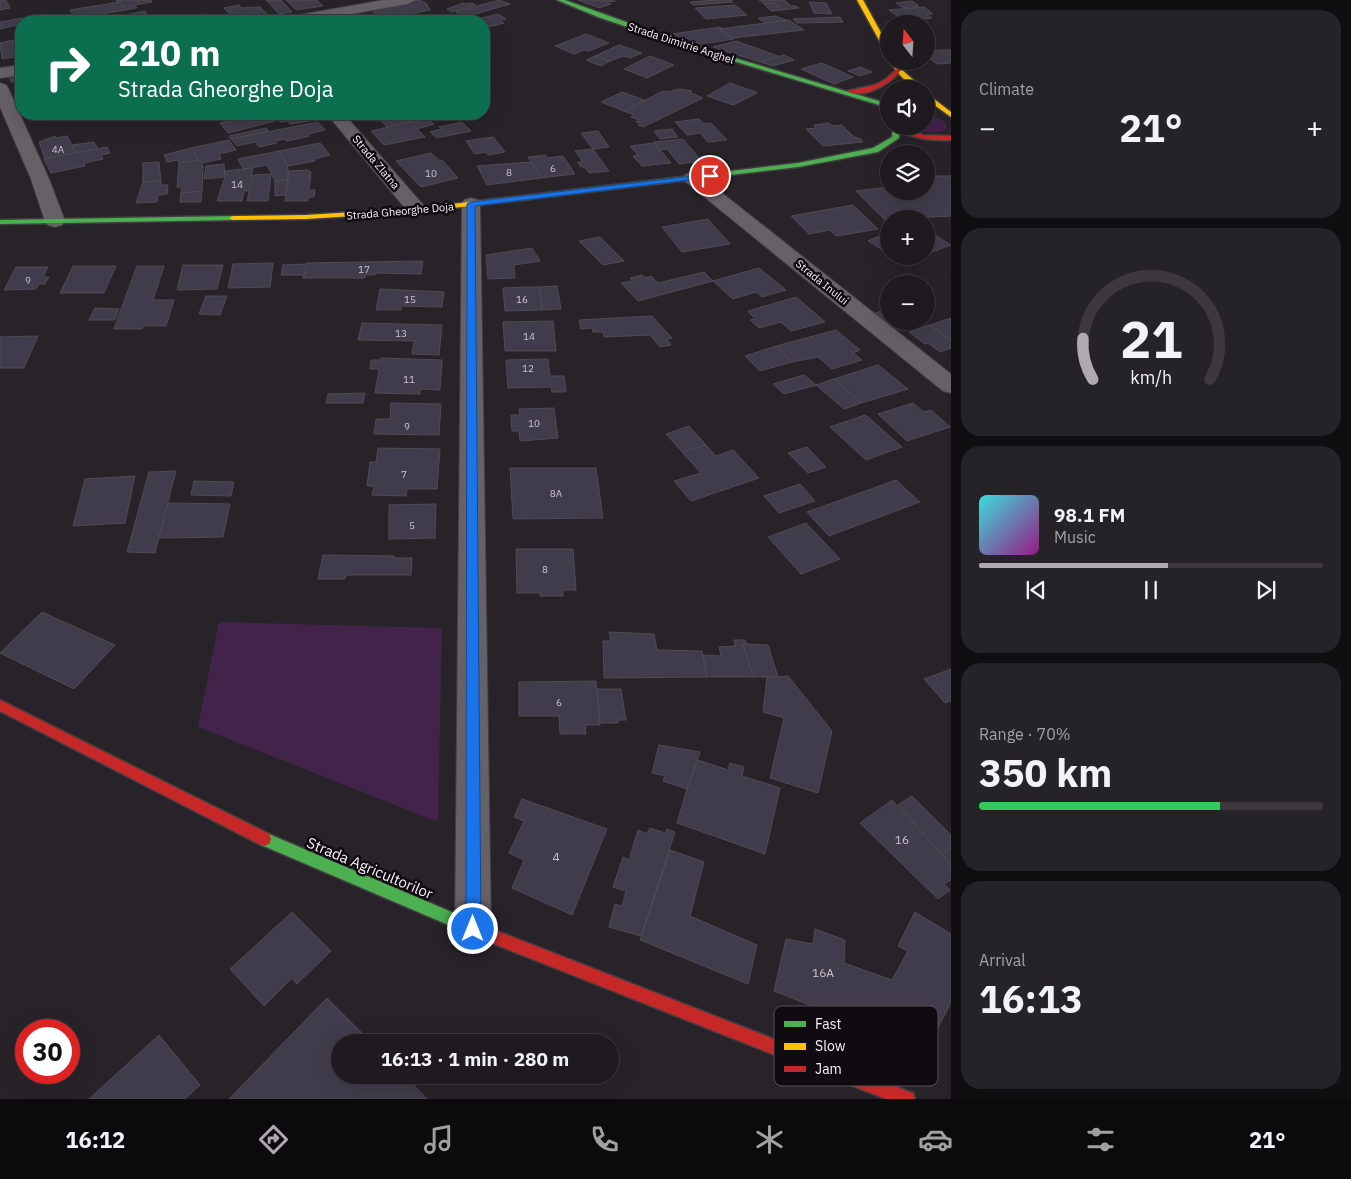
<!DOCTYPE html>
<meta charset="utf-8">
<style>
body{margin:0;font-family:"IBM Plex Sans",sans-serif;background:#262328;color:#f1f3f6;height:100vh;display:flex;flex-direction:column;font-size:19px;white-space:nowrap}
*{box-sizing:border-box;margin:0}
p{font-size:16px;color:#a1a1a4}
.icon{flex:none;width:28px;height:28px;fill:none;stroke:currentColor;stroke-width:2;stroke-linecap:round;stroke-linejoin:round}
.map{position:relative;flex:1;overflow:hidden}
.panel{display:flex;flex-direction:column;gap:10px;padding:10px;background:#100e11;width:400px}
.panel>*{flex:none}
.top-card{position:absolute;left:15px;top:15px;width:475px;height:105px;border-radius:20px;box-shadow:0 5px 20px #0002,0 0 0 1px #3c383d;background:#0b6e4f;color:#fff;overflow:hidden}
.needle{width:32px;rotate:343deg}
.controls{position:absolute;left:880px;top:15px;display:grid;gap:10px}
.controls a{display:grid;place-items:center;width:55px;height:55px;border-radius:50%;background:#1e1a1f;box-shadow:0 5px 20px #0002,0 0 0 1px #3c383d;font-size:25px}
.speed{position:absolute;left:15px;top:1019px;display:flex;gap:10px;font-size:25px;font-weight:700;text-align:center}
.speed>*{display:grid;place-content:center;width:65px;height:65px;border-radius:50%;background:#1e1a1f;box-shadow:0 5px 20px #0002,0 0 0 1px #3c383d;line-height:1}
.speed .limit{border:8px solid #d22;background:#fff;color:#111}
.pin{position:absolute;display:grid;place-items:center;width:42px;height:42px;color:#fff;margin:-21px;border:2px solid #fff;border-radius:50%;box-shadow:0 1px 5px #0007}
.me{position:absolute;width:55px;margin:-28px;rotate:0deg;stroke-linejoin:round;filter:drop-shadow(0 0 4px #0008)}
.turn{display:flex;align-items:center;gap:18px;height:105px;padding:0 20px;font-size:22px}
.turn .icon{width:65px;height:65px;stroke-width:2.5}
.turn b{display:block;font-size:35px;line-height:42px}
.big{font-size:38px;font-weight:700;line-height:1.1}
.panel .tile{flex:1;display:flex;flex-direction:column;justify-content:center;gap:8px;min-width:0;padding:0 18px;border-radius:20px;background:#262328}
.panel .dial{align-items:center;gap:0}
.dial svg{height:130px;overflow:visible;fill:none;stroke:#3c383d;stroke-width:7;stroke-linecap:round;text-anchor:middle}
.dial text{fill:#f1f3f6;stroke:none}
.song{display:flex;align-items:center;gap:15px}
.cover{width:60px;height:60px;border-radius:8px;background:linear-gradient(135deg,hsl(180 70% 55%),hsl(310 70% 35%))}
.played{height:5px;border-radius:2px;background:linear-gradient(90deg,#afaab1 55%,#3c383d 55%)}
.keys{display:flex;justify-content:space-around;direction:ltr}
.heat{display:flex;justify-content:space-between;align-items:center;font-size:28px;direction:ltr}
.charge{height:8px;border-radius:4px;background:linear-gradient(90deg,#34c759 70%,#3c383d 0)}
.trip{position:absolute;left:331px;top:1034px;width:288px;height:50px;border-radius:25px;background:#1e1a1f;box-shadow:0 5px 20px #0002,0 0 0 1px #3c383d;font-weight:700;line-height:50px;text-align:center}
.menu{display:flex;height:80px;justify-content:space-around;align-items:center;background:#0c0a0c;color:#a1a1a4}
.menu .icon{width:35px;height:35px}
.menu .selected{color:#afaab1}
.menu b{font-size:22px;color:#f1f3f6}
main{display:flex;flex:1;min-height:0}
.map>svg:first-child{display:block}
</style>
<main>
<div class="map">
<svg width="951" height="1099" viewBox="0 0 951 1099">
<rect width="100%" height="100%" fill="#282329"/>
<g fill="#42234a">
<path d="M 926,116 C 935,117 945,118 947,128 C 938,136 922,132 912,126 L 926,126 Z"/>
<polygon points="219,622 442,628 438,822 198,727"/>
</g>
<g fill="#403c4b" stroke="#4e4c52">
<polygon points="0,0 6,0 10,8 0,10"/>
<polygon points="116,0 151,0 152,2 135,5 137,8 126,10"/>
<polygon points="266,0 281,0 292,12 279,14"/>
<polygon points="286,0 317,0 323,6 296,10"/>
<polygon points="418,0 426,3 430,10 406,15 395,4"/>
<polygon points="499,0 510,4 465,17 456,12"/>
<polygon points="578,0 615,0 615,1 606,2 611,4 599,8"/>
<polygon points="715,0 731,0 733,2 693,5 690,2"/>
<polygon points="759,0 784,0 791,6 796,6 799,8 782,10 774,3 764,4"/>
<polygon points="912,1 919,6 903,8 896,3"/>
<polygon points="120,2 126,10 75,18 70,10"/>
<polygon points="809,2 826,3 832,14 814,13"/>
<polygon points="463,3 466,4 472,3 476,5 452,12 447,9"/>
<polygon points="774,3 782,10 771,11 764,4"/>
<polygon points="395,4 408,17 395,19 382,6"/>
<polygon points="239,5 241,8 260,7 268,15 236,21 224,8"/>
<polygon points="735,5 747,15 706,19 695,8"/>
<polygon points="382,6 395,19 383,21 369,8"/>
<polygon points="924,7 933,14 926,14 932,18 904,21 889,10"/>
<polygon points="145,11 148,16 129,19 126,15"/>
<polygon points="47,14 49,18 21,21 21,24 0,29 0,22"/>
<polygon points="203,14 205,17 211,16 216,21 185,21 182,18"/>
<polygon points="498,14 506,19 500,20 504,23 484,28 484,21 470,21"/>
<polygon points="145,16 148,21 131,21 129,19"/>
<polygon points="775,16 786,20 765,23 758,18"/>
<polygon points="840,17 843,22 797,23 793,19"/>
<polygon points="789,20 804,30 733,38 719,29"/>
<polygon points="720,27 722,29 719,29 734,39 701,44 672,34"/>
<polygon points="586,34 609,43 589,51 584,50 574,54 555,46"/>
<polygon points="13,40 21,56 2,59 0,43"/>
<polygon points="736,41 778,56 760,62 713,47"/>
<polygon points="619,45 642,53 630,58 623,56 610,61 595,56"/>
<polygon points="939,50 951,50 951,63 937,64 926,56 926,51"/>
<polygon points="784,55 794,60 773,66 760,62"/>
<polygon points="595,56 608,61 610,61 601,66 586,60"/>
<polygon points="650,56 674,65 647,78 624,69"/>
<polygon points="822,63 853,77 834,84 801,69"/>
<polygon points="861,67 870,71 872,72 860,76 848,71"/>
<polygon points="21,71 21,80 11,82 8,73"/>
<polygon points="730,83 756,92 757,93 733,105 707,96"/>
<polygon points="679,89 692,91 689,92 703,98 643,127 638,125 641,123 636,122 639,120 631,117 634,115 624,111 663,91 668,92"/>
<polygon points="622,92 644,100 624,111 601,102"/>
<polygon points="264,114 310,114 315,120 290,124 288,121 280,122 279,120 228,133 220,123"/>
<polygon points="412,114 416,114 423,120 387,127 380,120"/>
<polygon points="416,114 444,114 445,115 423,120"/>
<polygon points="428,119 434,124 417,129 410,122"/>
<polygon points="699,119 704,124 711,123 727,140 708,142 700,133 687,135 675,122"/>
<polygon points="318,122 325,130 308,134 310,136 292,140 286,141 285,139 275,141 277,143 259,147 255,142 237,146 231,139"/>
<polygon points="410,122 425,137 384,145 371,131"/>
<polygon points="462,122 471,131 437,138 430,132 442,129 439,127"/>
<polygon points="829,123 833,126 842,125 854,137 861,139 863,142 823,146 806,129 816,128 814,125"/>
<polygon points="266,128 269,131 231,139 229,136"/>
<polygon points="672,129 678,137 660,139 654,131"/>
<polygon points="598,131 609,147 593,149 581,133"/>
<polygon points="55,136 56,138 67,136 76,153 45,159 39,142"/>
<polygon points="493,137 505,152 488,155 486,152 475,154 466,141"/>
<polygon points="683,139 701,160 702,161 679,164 667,149 660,150 654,142"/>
<polygon points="229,140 236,150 219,154 221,159 201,163 191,148"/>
<polygon points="94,142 98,149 76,153 72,145"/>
<polygon points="320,143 330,155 314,159 315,161 288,166 279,151"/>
<polygon points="654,143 671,163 642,166 633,156 638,155 630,146"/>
<polygon points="107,147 110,153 101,155 103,159 84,163 85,166 51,173 44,159"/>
<polygon points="191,148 199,160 179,163 178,160 167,162 164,155"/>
<polygon points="593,149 608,170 609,171 589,173 585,168 580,166 578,162 583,162 575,151"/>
<polygon points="279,151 288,166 288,180 275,181 267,165 243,169 238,159"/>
<polygon points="431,153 439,160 443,161 458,178 421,187 396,161"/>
<polygon points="546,155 547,158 563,156 575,174 541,178 528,157"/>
<polygon points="199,160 203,166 202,191 181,193 182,187 177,187 179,163"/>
<polygon points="159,162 161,181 143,182 143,163"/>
<polygon points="531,162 541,178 487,185 477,166"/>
<polygon points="224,164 225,177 204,179 206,166"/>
<polygon points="253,168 248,191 244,191 242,201 217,201 225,177 225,171"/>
<polygon points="308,170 311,172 309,190 315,190 314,197 308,197 308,201 285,201 289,171"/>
<polygon points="271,174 268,201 247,201 253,175"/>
<polygon points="935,176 951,176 951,216 889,219 889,222 887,222 856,191 889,187 889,191 926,191 926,179"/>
<polygon points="288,180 286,195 275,196 275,181"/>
<polygon points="161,181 161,185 168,185 167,194 158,195 157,202 136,203 143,182"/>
<polygon points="202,191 201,202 180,202 181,193"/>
<polygon points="853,205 878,229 836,236 830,230 809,234 791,216"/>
<polygon points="708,219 730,244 682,252 662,227"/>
<polygon points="926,228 930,232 951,245 926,254"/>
<polygon points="889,233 889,254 868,241 872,239"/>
<polygon points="600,237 624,261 603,265 579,241"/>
<polygon points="532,248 540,261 514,265 515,278 488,279 486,255"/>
<polygon points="892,256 920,256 902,263"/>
<polygon points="423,261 421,274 375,273 375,275 365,275 365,278 303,278 307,263"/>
<polygon points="273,263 270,287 228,288 233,264"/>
<polygon points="307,264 304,275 281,275 283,265"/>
<polygon points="183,265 223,265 217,289 177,290"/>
<polygon points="73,266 116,266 104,293 60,293"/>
<polygon points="137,266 164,266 153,300 174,300 166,326 143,326 142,329 114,329"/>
<polygon points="16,267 48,267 43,277 49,277 45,284 39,284 36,289 4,290"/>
<polygon points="759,268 786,290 762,297 756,292 733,299 713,281"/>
<polygon points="704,272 713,281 638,301 621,283 633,281 630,278 642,275 645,278 651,276 658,283"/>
<polygon points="557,286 561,309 542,310 539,287"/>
<polygon points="527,287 539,287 542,310 505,311 503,288"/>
<polygon points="380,289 444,292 442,307 402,306 401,310 376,310"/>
<polygon points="206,296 227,296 220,315 199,314"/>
<polygon points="796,297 825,322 791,331 781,322 759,328 750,320 755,319 748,311"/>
<polygon points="95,308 119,309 115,320 89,320"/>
<polygon points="889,309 890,321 887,322 875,313"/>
<polygon points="652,316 672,338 667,339 671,345 660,347 650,335 604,337 603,332 593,332 592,328 581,329 579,320"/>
<polygon points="951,318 951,341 930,325"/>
<polygon points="553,321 556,351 505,351 503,322"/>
<polygon points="362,323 442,325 439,355 412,354 414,341 358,340"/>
<polygon points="930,325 951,341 951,348 940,352 928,343 925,344 909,332"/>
<polygon points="836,330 860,350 853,353 862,360 832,369 818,357 792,362 776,346"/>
<polygon points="38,336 24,368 0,368 0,337"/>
<polygon points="776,346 792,362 760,371 745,356"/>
<polygon points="381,358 442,360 440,390 420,389 420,394 375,393 379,369 370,369 371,360 381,360"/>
<polygon points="548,359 550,376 564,376 566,392 552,392 551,387 508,388 506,360"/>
<polygon points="878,365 908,389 861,403 834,379"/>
<polygon points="804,375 816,385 784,394 773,384"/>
<polygon points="834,379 861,403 844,409 816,385"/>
<polygon points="365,393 363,403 326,403 328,394"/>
<polygon points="391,403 441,404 439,435 374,434 376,419 390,419"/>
<polygon points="913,403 924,412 931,410 950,427 907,441 878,414"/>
<polygon points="554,408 558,438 520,441 519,431 512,431 511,415 520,415 519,409"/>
<polygon points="865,415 868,417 902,447 866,460 830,427"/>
<polygon points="689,426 706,445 682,452 666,434"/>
<polygon points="706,445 716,456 733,450 759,478 691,501 674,481 701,473 682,452"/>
<polygon points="807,447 826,467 808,473 788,453"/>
<polygon points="378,448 440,449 437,489 407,489 406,496 372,495 374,486 367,486 370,462 376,462"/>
<polygon points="510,468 596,468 603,518 513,519"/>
<polygon points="176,471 155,553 127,552 149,472"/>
<polygon points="135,476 125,523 73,526 85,479"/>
<polygon points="896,480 920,502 829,536 807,512"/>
<polygon points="194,481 234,482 231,496 191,495"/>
<polygon points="800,484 815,501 779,513 764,496"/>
<polygon points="168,503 230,504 223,537 159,538"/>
<polygon points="436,504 435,538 389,539 389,505"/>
<polygon points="806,523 840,559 801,574 768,537"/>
<polygon points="516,549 573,549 576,590 563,590 563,596 540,596 540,593 517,593"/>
<polygon points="323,555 394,556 394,558 412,558 411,575 346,575 345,579 318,579"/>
<polygon points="42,612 115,645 74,689 0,653"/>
<polygon points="609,632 654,634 657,650 702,651 707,677 604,678 603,641 611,641"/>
<polygon points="734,640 745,640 747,645 743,644 753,677 707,677 703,655 721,656 719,647 735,646"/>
<polygon points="743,644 768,645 778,677 753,677"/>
<polygon points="951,669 951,701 945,703 924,679"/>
<polygon points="788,676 832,731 818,793 770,778 784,718 763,712 767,678"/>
<polygon points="596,681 600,725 585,725 586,734 560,734 559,716 519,716 519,682"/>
<polygon points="597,689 621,689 626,720 618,720 618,723 600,723"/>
<polygon points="659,745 700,752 687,789 663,781 665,776 652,773"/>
<polygon points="698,760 728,770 730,763 744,767 742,776 780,788 765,854 677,823 687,789"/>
<polygon points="912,796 951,835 951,847 942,854 898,805"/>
<polygon points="522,799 607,829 572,915 512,888 524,860 509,853 524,821 514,817"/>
<polygon points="892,800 951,865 951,880 944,884 950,890 938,899 860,823"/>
<polygon points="650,828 665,833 667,829 675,832 641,936 609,927 615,904 622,906 626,891 613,887 623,857 629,860 638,830 647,834"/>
<polygon points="951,847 951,865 942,854"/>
<polygon points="670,850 704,862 690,916 757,945 748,984 640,940"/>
<polygon points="292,912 331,951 297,984 292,978 264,1006 230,969"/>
<polygon points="915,912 951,934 951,1002 932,1040 919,1048 774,991 786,939 813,944 815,929 845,940 844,963 892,980 908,951 898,946"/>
<polygon points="327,998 371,1042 340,1042 340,1075 404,1075 427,1099 229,1099"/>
<polygon points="159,1035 200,1085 185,1099 89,1099"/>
</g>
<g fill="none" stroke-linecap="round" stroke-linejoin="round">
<defs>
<g id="street">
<polygon points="384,0 415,0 408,4 311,21 281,21 283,18 288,17"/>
<polygon points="21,65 21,75 0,78 0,68"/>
<polygon points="0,83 6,85 8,88 49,179 65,221 62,225 55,227 48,225 45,221 31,179 0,107"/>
<polygon points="327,114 344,114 424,206 427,210 424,214 417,216 410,214"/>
<polygon points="692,173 698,174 951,374 951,393 943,391 686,182 683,178 686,174"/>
<polygon points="471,198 478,200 480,204 491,929 486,942 473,947 460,942 455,929 462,204 464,200"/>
</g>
<g id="fast">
<polygon points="557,0 565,0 684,43 889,104 889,108 680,45 598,17"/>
<polygon points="893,126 900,126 899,138 878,152 798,167 530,199 526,197 530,195 798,163 873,148 892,137"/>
<polygon points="233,216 237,218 236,220 0,224 0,220"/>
<polygon points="264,832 489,928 492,933 489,938 484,940 479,938 259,844 257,839 259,834"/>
</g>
<g id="slow">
<polygon points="857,0 863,0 889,47 889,55 886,53"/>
<path d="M 890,61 L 896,61 L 901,69 L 924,89 C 910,89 897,73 890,61 Z"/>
<polygon points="926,93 951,112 951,117 926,99"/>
<polygon points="530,195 534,197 533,199 417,212 306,219 233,220 229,218 233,216 306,215 417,208"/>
</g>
<g id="jam">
<path d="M 898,68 L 901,70 C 891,84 863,100 847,91 L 875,85 L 886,79 Z"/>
<path d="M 894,126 L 902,126 L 923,135 L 951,136 L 951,140 C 931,141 909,139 894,126 Z"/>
<polygon points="0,700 269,834 271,839 269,844 264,846 259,844 0,711"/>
<polygon points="484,926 907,1091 913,1093 915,1099 886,1099 484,940 479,938 476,933 479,928"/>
</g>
</defs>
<use href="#street" stroke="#433e44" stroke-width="2"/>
<use href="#fast" stroke="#433e44" stroke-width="3"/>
<use href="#slow" stroke="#433e44" stroke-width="3"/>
<use href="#jam" stroke="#433e44" stroke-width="3"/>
<use href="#street" fill="#656166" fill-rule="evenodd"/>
<use href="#fast" fill="#4caf50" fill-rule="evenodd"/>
<use href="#slow" fill="#ffc107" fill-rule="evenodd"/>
<use href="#jam" fill="#c62828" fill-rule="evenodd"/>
</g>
<polygon fill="#1a73e8" stroke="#114b97" points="710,174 713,174 713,177 475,206 481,929 479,934 473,936 468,934 466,929 467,204 471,202"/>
<g text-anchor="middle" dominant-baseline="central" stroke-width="5" stroke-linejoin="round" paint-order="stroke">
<g font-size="10" fill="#cac4ce">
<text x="58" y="149">4A</text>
<text x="553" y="168">6</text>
<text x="509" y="172">8</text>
<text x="431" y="173">10</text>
<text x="237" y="184">14</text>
<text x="364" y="269">17</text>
<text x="28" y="280">9</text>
<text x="410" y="299">15</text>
<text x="522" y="299">16</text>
<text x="401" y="333">13</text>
<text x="529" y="336">14</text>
<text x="528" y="368">12</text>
<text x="409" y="379">11</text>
<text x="534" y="423">10</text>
<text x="407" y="426">9</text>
<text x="404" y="474">7</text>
<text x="556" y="493">8A</text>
<text x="412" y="525">5</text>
<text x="545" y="569">8</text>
<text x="559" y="702">6</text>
</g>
<g font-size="11" fill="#f8f2fa" stroke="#100b11">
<text transform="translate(681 43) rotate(18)">Strada Dimitrie Anghel</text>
<text transform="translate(376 162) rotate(50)">Strada Zlatna</text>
<text transform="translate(400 211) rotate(-5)">Strada Gheorghe Doja</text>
<text transform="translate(822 282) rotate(39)">Strada Inului</text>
</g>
<g font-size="12" fill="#cac4ce">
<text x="902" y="839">16</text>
<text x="556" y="856">4</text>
<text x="823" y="972">16A</text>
</g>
<g font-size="15" fill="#f8f2fa" stroke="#100b11">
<text transform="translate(370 868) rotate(23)">Strada Agricultorilor</text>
</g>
</g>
<rect x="774" y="1006" width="164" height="80" rx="8" fill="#100b11" stroke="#565057" stroke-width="1"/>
<rect x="784" y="1021" width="22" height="6" fill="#4caf50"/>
<rect x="784" y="1043" width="22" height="7" fill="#ffc107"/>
<rect x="784" y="1066" width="22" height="6" fill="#c62828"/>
<g font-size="14" fill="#f8f2fa">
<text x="815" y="1029">Fast</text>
<text x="815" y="1051">Slow</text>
<text x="815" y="1074">Jam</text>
</g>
</svg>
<div class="controls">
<a><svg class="needle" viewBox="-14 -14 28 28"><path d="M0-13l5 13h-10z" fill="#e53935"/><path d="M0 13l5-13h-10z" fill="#a1a1a4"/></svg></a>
<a><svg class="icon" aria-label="sound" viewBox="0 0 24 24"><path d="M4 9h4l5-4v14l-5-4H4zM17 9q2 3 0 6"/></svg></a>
<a><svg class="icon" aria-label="layers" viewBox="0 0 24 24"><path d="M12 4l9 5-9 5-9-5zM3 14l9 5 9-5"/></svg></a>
<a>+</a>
<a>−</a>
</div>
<div class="speed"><div class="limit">30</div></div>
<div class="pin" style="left:710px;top:176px;background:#d93025"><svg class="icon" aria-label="arrive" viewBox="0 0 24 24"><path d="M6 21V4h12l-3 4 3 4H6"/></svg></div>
<svg class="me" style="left:473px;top:929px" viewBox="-20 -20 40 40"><circle r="17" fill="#1a73e8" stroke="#fff" stroke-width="3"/><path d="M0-11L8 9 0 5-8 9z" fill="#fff"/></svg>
<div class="trip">16:13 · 1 min · 280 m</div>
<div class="top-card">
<div class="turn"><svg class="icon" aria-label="right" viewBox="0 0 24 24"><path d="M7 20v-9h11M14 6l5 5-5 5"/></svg><div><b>210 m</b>Strada Gheorghe Doja</div></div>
</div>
</div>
<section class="panel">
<div class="tile"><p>Climate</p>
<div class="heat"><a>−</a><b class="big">21°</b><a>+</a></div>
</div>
<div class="tile dial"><svg viewBox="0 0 100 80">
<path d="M14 69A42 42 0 1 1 86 69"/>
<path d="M14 69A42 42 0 0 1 8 44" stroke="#afaab1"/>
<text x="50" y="56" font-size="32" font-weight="700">21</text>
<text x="50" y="72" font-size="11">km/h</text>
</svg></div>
<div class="tile">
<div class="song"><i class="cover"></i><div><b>98.1 FM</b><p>Music</p></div></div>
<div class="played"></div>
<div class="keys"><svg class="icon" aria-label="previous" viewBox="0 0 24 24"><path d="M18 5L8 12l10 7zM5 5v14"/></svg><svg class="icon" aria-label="pause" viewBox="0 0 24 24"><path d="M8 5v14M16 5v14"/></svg><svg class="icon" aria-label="next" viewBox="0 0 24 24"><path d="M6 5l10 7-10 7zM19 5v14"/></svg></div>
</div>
<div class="tile"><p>Range · 70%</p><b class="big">350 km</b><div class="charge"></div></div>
<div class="tile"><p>Arrival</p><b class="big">16:13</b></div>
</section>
</main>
<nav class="menu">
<b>16:12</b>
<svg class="icon selected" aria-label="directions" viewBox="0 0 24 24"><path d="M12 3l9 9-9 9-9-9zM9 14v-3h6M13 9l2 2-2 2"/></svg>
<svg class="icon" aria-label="music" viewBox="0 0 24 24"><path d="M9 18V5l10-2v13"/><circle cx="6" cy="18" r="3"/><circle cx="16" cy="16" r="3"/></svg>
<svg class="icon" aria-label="phone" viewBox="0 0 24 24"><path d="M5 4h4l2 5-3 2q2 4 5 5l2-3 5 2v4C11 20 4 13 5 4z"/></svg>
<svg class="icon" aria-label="climate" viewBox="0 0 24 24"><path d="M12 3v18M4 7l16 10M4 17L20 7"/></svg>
<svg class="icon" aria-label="car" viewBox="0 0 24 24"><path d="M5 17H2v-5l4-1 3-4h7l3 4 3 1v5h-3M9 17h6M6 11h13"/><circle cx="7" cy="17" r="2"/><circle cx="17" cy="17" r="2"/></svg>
<svg class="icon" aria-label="filters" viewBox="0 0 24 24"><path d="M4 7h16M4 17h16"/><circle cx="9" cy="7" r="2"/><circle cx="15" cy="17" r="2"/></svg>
<b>21°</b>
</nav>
